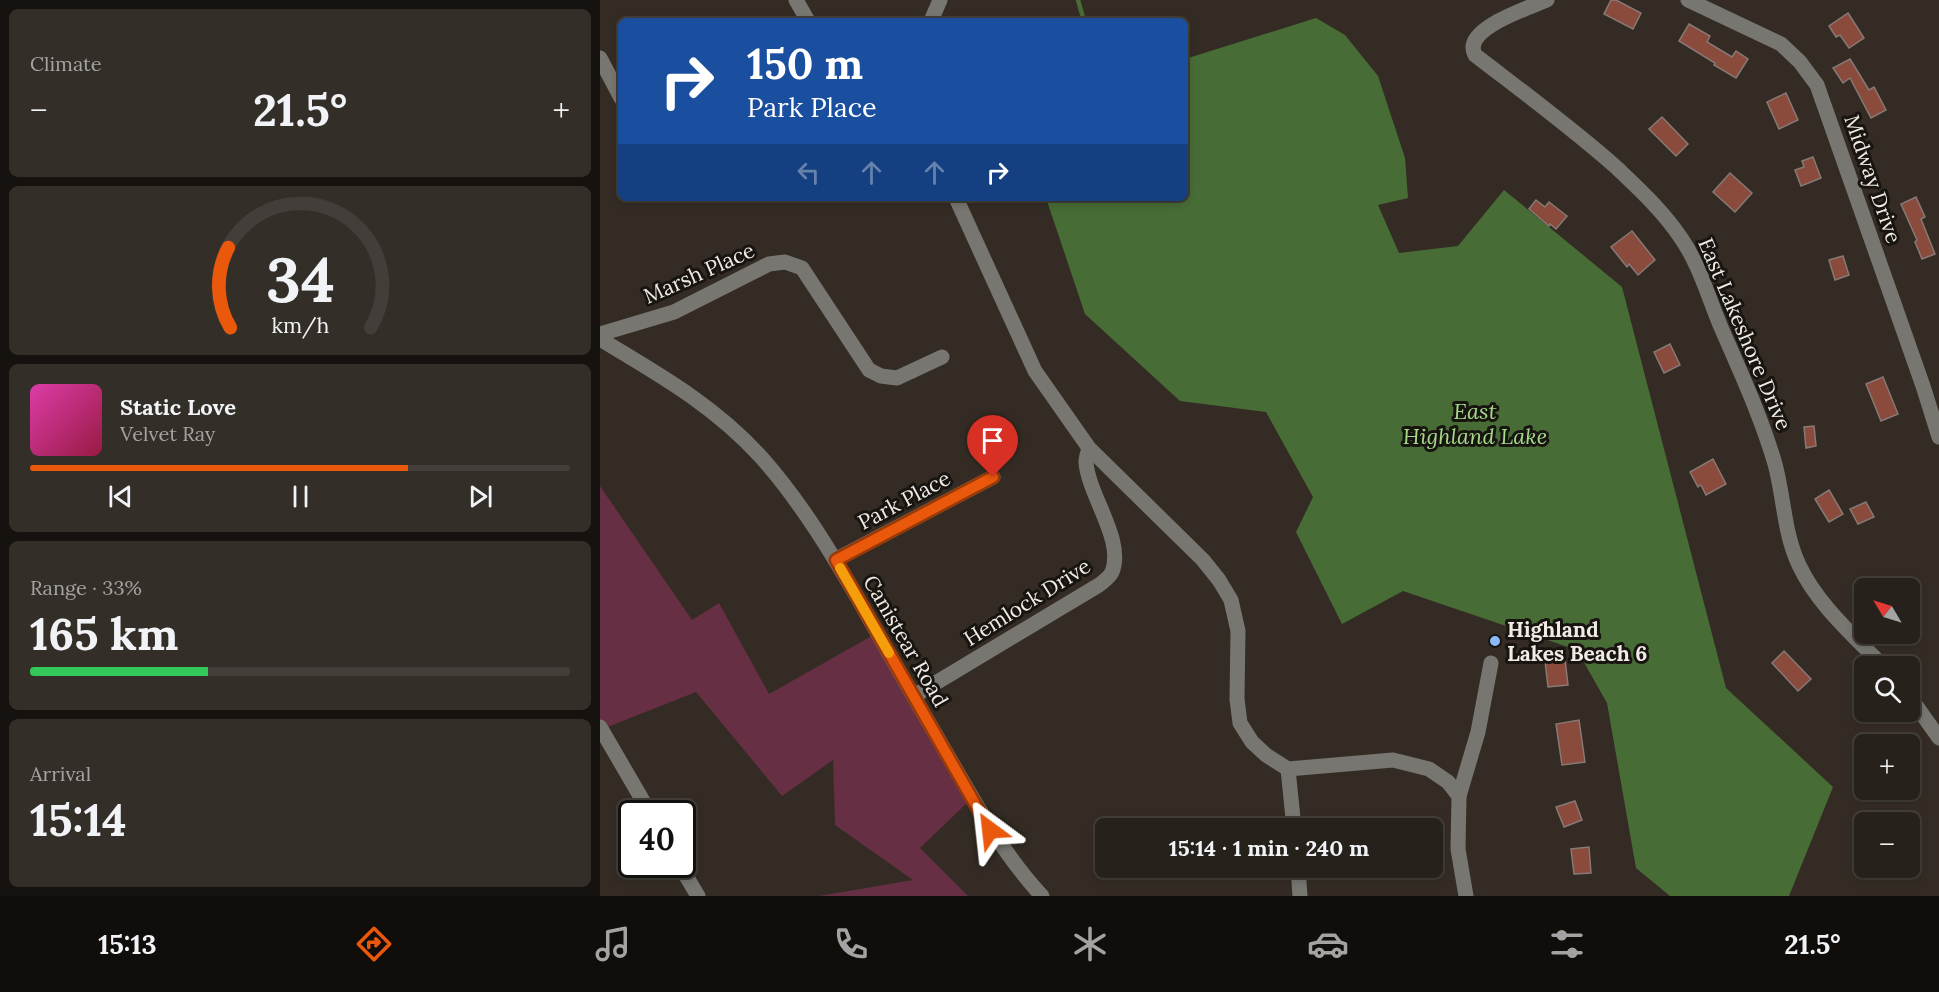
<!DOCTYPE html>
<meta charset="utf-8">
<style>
body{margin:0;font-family:Lora,serif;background:#332e28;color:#f1f3f6;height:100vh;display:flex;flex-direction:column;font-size:22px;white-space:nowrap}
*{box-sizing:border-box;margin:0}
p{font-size:20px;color:#a4a3a3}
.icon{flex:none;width:33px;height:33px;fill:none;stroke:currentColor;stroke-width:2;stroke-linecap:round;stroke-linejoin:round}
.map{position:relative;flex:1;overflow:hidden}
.drawer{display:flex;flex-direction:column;gap:9px;padding:9px;background:#15120f;width:600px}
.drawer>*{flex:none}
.top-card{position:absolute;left:18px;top:18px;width:570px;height:183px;border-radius:9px;box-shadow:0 3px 9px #0003,0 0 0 2px #433e3a;background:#1a4fa0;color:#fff;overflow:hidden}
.needle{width:39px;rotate:308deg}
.fabs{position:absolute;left:1254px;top:578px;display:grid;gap:12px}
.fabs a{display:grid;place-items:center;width:66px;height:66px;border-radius:9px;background:#27211b;box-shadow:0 3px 9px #0003,0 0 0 2px #433e3a;font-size:30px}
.speed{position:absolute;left:18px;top:800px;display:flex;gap:12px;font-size:30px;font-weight:700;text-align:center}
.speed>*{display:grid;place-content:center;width:78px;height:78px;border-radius:50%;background:#27211b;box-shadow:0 3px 9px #0003,0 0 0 2px #433e3a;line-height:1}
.speed .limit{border:3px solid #111;border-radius:9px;background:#fff;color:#111}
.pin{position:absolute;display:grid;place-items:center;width:51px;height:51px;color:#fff;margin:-62px -26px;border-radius:50% 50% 50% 0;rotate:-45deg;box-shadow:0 0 6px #0007}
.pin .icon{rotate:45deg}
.me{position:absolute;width:66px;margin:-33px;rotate:330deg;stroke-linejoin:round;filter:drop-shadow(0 0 4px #0008)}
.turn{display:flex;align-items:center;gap:21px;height:126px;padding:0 30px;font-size:27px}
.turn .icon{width:78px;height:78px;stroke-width:2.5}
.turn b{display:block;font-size:42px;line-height:51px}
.lanes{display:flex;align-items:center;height:57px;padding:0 30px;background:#0003;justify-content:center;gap:30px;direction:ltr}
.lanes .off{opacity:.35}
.big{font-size:45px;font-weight:700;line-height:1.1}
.drawer .card{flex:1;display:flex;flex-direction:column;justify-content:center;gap:9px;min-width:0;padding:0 21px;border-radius:9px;background:#332e28}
.drawer .dial{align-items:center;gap:0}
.dial svg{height:156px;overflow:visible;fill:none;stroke:#433e3a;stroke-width:7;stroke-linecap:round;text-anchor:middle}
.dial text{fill:#f1f3f6;stroke:none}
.song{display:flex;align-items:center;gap:18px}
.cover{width:72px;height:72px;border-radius:9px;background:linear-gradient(135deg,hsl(320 70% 55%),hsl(340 70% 35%))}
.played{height:6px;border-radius:3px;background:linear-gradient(90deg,#ea580c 70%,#433e3a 70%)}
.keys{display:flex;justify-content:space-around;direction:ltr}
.heat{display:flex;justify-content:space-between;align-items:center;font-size:33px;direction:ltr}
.charge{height:9px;border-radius:4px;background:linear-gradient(90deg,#34c759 33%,#433e3a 0)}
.trip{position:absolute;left:495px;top:818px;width:348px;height:60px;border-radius:9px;background:#27211b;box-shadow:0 3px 9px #0003,0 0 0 2px #433e3a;font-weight:700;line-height:60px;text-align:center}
.menu{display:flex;height:96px;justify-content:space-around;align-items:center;background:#100d0b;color:#a4a3a3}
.menu .icon{width:42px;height:42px}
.menu .selected{color:#ea580c}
.menu b{font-size:27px;color:#f1f3f6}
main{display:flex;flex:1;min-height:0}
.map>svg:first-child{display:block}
</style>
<main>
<section class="drawer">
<div class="card"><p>Climate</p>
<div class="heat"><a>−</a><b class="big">21.5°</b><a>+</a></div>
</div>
<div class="card dial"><svg viewBox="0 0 100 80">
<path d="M14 69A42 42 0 1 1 86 69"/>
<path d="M14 69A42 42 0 0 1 13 28" stroke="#ea580c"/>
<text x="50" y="56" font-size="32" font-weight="700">34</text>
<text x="50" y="72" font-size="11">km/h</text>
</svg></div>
<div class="card">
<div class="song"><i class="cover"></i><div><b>Static Love</b><p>Velvet Ray</p></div></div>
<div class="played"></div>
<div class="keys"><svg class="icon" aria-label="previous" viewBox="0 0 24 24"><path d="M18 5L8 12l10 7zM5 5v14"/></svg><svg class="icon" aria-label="pause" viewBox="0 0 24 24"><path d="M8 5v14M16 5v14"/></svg><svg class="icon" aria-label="next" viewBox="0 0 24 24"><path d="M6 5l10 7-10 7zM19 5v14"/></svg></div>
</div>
<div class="card"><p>Range · 33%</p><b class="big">165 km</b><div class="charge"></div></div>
<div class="card"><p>Arrival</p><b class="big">15:14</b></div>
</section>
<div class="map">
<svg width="1339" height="896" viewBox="0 0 1339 896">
<rect width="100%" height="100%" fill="#342c24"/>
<polygon fill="#662f43" points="0,486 92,620 119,603 169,694 277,633 368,802 320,848 368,896 219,896 313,880 235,825 233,760 182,796 96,692 0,730"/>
<polygon fill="#486c36" points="716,18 745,35 778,76 805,158 808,198 778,205 799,253 858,246 904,190 1022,287 1126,688 1233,787 1189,896 1070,896 1036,868 1007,703 977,650 803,591 742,624 696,532 713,497 666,412 580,401 485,314 446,198 585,198 585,59"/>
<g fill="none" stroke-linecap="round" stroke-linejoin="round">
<polyline stroke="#486c36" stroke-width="4.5" points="478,0 484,21"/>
</g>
<g fill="#8a4a3c" stroke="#877975" stroke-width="1.5">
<polygon points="1011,0 1016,0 1041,13 1033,29 1004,14"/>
<polygon points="1248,13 1264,38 1249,48 1240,35 1236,37 1229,26"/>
<polygon points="1089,24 1110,36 1107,42 1132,57 1136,51 1148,59 1136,78 1114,65 1115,63 1079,41"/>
<polygon points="1250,59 1269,90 1274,87 1286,110 1271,118 1250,78 1243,83 1233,68"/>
<polygon points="1186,93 1198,120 1179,129 1167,102"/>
<polygon points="1062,117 1088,144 1076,156 1049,129"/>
<polygon points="1213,157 1221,178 1201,186 1195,170 1204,167 1202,161"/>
<polygon points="1130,173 1152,193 1135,212 1113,192"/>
<polygon points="1316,197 1325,217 1321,219 1335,254 1322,259 1315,242 1317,240 1301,204"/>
<polygon points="936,200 945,207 949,202 967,216 956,229 950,224 949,226 929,209"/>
<polygon points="1032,231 1055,260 1038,275 1029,264 1027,267 1011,247"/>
<polygon points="1243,256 1249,275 1235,280 1229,260"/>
<polygon points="1070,344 1080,365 1064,373 1054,352"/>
<polygon points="1283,377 1298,414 1281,421 1266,384"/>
<polygon points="1214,426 1216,446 1206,448 1204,427"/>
<polygon points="1113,459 1126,484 1106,495 1101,485 1098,487 1090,472"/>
<polygon points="1229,490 1243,514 1229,522 1215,499"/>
<polygon points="1266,502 1274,517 1258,524 1250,509"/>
<polygon points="1184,651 1211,679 1198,691 1172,663"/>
<polygon points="965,659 968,685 948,687 945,661"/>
<polygon points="979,720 985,762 962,765 956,724"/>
<polygon points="975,801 982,820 964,827 956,807"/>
<polygon points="989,847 991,873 974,874 971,849"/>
</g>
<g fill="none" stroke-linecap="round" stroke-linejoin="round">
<g stroke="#777671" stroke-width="15">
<polyline points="196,0 208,21"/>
<path d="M 947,0 C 929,8 861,29 875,55 C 923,92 972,128 1017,168 C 1040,190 1063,211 1081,238 C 1099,264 1108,296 1120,325 C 1140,371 1161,416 1175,464 C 1184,497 1184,534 1199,565 C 1217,604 1253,635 1283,666"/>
<polyline points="1088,0 1181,44 1200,62 1217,85 1323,386 1339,437"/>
<polyline points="331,21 340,0"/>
<polyline points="0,58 21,98"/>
<polyline points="356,198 435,371 489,448 603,560 619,580 631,600 638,631 637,699 640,723 652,742 666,755 688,769 793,760 829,769 848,782 859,796 858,849 866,896"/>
<polyline points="0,334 74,312 169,264 185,262 202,268 269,370 281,376 297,378 342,357"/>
<path d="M 0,339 C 58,374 114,405 161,457 C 202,503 234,557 265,611 C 293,661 322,711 351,761 C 378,808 404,855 442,896"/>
<polyline points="235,560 393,477"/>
<path d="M 314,696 L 499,585 C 504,581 510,577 512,572 C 525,540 488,495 486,462 C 486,457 488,452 489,448"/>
<polyline points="1310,697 1339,738"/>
<polyline points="0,727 50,813"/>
<polyline points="688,769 694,828"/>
<polyline points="859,796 878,732 891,663"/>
<polyline points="79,864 98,896"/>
<polyline points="698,867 700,896"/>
</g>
</g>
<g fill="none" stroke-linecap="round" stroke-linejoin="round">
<defs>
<polyline id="route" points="390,830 236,560 393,477"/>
</defs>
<use href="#route" stroke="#983908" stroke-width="15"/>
<use href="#route" stroke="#ea580c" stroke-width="10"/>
<polyline stroke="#f59e0b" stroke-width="10" points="240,568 289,653"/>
</g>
<circle fill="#8abafc" stroke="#181511" stroke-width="2" cx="895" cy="641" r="6"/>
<g text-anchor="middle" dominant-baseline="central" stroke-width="6" stroke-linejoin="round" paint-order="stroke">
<g font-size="21" fill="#f1ebe6" stroke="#181511">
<text transform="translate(1273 179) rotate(71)">Midway Drive</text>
<text transform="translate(99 273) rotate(-24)">Marsh Place</text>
<text transform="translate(1145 334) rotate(67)">East Lakeshore Drive</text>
<text transform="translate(304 500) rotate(-28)">Park Place</text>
<text transform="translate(427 602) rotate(-32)">Hemlock Drive</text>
<text transform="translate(306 641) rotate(60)">Canistear Road</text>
</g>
<g font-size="21" font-weight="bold" fill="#f1ebe6" stroke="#181511" text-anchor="start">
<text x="907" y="629">Highland<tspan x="907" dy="24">Lakes Beach 6</tspan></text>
</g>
<g font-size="22" font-style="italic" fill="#a4da8a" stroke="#181511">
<text x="875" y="411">East<tspan x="875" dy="25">Highland Lake</tspan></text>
</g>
</g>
</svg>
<div class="fabs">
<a><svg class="needle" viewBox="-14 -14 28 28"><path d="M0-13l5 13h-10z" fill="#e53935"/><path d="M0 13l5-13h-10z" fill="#a4a3a3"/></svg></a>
<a><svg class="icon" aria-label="search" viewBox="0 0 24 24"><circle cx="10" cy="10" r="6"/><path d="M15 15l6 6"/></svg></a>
<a>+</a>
<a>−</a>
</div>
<div class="speed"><div class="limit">40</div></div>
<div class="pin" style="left:393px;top:477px;background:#d93025"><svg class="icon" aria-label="arrive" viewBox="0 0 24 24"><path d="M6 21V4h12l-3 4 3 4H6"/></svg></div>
<svg class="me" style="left:390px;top:830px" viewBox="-20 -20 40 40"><path d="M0-17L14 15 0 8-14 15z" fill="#ea580c" stroke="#fff" stroke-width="4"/></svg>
<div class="trip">15:14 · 1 min · 240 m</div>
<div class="top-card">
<div class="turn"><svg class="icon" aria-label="right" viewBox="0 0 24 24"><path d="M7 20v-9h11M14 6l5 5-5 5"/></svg><div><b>150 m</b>Park Place</div></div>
<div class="lanes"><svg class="icon off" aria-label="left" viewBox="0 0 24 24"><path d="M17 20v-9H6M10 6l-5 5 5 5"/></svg><svg class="icon off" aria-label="ahead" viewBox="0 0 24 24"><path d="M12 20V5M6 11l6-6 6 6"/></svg><svg class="icon off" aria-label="ahead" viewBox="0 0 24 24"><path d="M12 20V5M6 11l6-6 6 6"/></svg><svg class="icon" aria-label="right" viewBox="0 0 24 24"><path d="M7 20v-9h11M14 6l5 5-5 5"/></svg></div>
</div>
</div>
</main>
<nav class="menu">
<b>15:13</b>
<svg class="icon selected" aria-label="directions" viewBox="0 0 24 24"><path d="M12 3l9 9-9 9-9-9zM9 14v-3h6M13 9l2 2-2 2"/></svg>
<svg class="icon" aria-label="music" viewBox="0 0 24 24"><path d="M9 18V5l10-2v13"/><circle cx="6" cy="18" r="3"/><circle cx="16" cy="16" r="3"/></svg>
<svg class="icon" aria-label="phone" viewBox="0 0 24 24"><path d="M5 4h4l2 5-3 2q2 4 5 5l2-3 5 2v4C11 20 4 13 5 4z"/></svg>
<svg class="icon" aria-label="climate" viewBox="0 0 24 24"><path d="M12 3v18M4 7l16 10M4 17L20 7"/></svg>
<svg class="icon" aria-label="car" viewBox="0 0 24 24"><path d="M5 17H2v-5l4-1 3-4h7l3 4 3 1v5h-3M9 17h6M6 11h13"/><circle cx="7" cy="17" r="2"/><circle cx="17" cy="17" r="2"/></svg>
<svg class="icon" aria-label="filters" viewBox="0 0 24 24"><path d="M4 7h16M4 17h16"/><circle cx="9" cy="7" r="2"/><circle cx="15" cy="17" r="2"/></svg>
<b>21.5°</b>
</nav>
